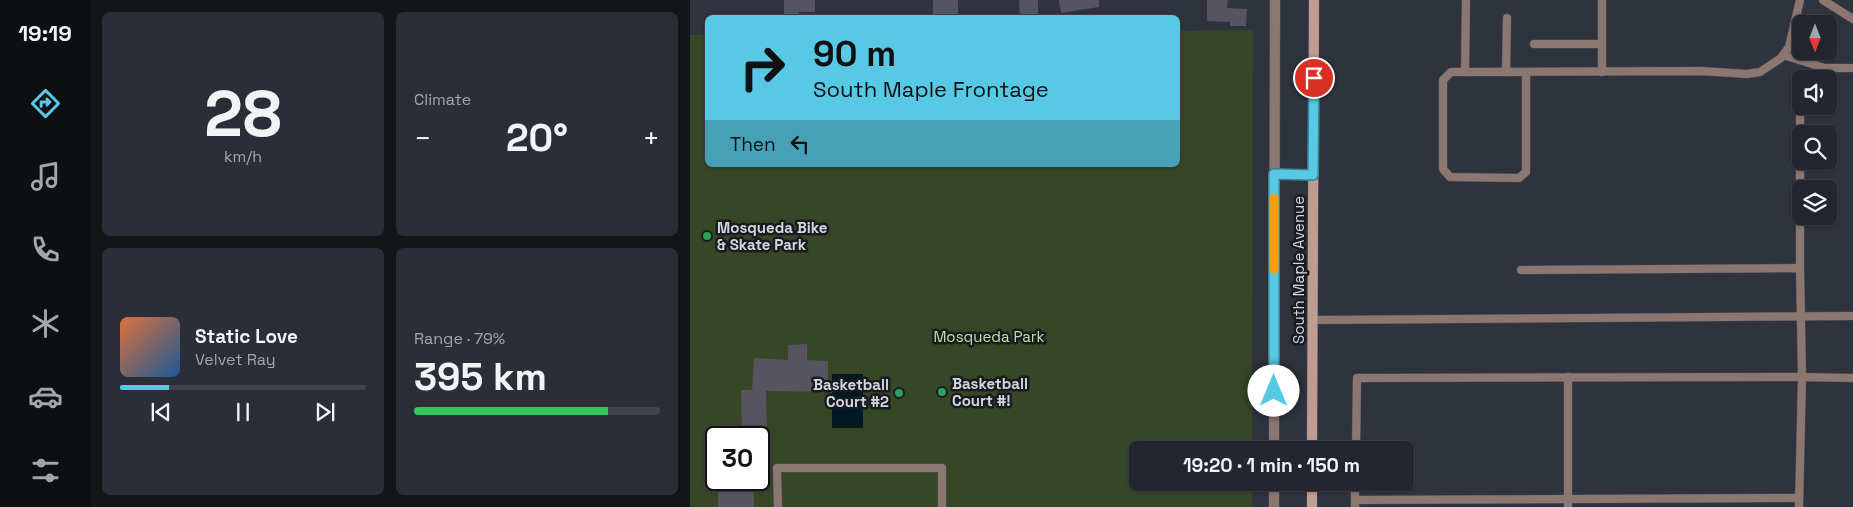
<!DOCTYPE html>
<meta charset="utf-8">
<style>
body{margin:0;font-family:"Space Grotesk",sans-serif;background:#2b2e36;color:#f1f3f6;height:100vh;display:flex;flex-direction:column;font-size:19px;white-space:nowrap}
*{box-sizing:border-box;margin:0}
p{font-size:16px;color:#a3a5aa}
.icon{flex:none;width:28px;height:28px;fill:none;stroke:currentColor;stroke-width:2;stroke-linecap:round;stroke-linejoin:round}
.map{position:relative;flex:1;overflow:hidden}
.details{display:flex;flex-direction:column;gap:12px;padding:12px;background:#131519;width:600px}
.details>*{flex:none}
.guide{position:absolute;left:15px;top:15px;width:475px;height:152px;border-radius:8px;box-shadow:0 1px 4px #0004,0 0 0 1px #40434a;background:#58c9e4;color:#111;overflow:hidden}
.needle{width:32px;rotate:180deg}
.tools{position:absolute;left:1102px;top:15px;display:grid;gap:10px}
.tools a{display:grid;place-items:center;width:45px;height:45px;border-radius:8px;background:#23262e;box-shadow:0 1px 4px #0004,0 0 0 1px #40434a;font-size:25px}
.speed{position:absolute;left:15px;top:426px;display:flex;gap:10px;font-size:25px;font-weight:700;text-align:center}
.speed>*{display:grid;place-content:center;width:65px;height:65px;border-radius:50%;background:#23262e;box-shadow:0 1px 4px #0004,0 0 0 1px #40434a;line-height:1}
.speed .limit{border:2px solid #111;border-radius:8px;background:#fff;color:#111}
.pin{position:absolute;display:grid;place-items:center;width:42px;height:42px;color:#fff;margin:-21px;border:2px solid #fff;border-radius:50%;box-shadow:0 1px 5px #0007}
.me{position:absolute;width:55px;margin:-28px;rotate:0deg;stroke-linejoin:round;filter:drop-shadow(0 0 4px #0008)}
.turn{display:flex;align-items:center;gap:18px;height:105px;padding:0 25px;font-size:22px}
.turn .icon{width:65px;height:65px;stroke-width:2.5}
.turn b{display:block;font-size:35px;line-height:42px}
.then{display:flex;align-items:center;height:48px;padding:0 25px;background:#0003;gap:10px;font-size:19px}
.big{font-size:38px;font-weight:600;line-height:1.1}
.details .tile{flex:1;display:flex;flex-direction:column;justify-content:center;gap:8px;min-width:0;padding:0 18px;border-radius:8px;background:#2b2e36}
.details .dial{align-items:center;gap:0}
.dial b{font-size:65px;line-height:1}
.song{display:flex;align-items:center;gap:15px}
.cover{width:60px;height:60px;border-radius:8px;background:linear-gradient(135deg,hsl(20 70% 55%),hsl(210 70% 35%))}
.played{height:5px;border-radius:2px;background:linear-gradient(90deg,#58c9e4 20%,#40434a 20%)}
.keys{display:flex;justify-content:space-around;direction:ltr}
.heat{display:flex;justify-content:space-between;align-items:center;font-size:28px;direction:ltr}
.charge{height:8px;border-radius:4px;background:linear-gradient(90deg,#34c759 79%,#40434a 0)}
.details .tiles{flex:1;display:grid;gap:12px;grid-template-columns:repeat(2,1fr)}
.trip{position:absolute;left:439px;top:441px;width:285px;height:50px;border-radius:8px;background:#23262e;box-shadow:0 1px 4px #0004,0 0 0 1px #40434a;font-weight:600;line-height:50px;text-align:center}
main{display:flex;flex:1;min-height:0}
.menu{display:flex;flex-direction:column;width:90px;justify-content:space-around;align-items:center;background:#0e0f12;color:#a3a5aa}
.menu .icon{width:35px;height:35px}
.menu .active{color:#58c9e4}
.menu b{font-size:22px;color:#f1f3f6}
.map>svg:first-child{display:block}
</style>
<main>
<nav class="menu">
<b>19:19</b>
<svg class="icon active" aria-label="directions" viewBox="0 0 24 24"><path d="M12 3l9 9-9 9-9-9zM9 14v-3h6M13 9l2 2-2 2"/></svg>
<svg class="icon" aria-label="music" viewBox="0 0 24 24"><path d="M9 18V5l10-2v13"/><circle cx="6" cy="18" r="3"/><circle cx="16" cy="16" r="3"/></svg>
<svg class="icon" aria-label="phone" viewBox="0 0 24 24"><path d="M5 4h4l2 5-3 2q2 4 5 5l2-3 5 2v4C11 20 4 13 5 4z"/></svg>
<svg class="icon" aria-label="climate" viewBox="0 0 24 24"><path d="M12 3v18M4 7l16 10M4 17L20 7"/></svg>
<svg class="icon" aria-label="car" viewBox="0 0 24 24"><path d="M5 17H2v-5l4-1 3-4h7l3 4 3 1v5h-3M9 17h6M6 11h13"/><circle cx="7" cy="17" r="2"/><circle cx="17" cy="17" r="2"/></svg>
<svg class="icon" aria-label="filters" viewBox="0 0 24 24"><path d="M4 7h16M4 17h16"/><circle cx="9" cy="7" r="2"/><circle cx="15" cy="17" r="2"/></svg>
</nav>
<section class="details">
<div class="tiles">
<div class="tile dial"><b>28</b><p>km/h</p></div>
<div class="tile"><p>Climate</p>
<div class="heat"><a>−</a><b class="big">20°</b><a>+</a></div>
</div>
<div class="tile">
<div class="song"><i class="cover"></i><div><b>Static Love</b><p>Velvet Ray</p></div></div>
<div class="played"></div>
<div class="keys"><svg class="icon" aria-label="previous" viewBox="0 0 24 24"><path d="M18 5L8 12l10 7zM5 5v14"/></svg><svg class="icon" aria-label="pause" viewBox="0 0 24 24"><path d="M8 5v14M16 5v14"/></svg><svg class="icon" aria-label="next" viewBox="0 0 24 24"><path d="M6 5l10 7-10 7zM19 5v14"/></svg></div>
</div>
<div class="tile"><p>Range · 79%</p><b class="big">395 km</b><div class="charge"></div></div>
</div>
</section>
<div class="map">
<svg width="1163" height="507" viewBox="0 0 1163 507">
<rect width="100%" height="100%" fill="#2f333e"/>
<path fill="#364726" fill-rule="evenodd" d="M 563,30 L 562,450 L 448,450 L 448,482 L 562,483 L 562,507 L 0,507 L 0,35 L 17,35 L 18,165 L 488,165 L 488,31 ZM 26,438 L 69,438 L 69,480 L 26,480 Z"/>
<rect fill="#011925" x="142" y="374" width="31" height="54"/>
<g fill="#565460">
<polygon points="94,0 125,0 125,12 109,12 110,18 94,18"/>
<rect x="243" y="0" width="25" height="18"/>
<polygon points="329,0 348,0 348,18 330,18"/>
<polygon points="369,0 409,0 409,7 371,13"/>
<polygon points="517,0 538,0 537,8 557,9 556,26 540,26 540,22 517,21"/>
<polygon points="117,344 117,360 138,361 138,392 76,391 77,438 52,438 51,390 62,390 64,358 98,360 98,345"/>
<rect x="28" y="480" width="36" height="27"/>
</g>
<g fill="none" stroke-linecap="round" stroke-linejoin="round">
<defs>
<g id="lane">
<polyline points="912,0 912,72"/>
<polyline points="1133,0 1163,19"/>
<polyline points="844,44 912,44"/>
<polyline points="1093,55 1135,68 1163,68"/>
<polyline points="775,72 776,0"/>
<polyline points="816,72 817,18"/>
<polyline points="836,72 836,172 829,178 760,177 753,169 753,80 761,72 1011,71 1057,74 1070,72 1091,58 1099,47 1110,0"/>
<polyline points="1110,268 1110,107"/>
<polyline points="623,320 1163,316"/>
<polyline points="878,377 878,507"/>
<polyline points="666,450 667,378 1112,377 1110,268 831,270"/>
<polyline points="665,500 1109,498"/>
<polyline points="88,507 87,468 252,468 252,507"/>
<polyline points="665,507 665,482"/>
<polyline points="1109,507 1112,377 1163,378"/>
</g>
<g id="street">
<polyline points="584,174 623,175"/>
<polyline points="584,450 585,0"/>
<polyline points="584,482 584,507"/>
</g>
<g id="secondary">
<polyline points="622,450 624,0"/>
<polyline points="622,507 622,482"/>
</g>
</defs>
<use href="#lane" stroke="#4d505b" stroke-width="9"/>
<use href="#street" stroke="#4d505b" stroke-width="11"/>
<use href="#secondary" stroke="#4d505b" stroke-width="11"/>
<use href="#lane" stroke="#8c7670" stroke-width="8"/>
<use href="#street" stroke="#8c7670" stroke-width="10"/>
<use href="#secondary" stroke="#be9c91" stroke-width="10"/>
</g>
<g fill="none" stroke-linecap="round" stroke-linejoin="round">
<defs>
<polyline id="route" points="584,391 584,174 623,175 624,78"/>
</defs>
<use href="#route" stroke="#398394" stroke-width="12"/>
<use href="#route" stroke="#58c9e4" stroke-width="9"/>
<polyline stroke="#f59e0b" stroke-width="9" points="584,198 584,269"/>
</g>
<g fill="#2e9e5b" stroke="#191b20" stroke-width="2">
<circle cx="17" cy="236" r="5"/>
<circle cx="252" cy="392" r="5"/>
<circle cx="209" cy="393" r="5"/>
</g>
<g text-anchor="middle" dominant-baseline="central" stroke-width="5" stroke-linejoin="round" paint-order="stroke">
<g font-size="15" font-weight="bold" fill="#d4d6de" stroke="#191b20" text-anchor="start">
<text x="27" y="227">Mosqueda Bike<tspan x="27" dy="17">&amp; Skate Park</tspan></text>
<text x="262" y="383">Basketball<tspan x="262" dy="17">Court #!</tspan></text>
<text x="199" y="384" text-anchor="end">Basketball<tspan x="199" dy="17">Court #2</tspan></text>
</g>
<g font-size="15" fill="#d4d6de" stroke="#191b20">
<text transform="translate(608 270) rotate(-90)">South Maple Avenue</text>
</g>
<g font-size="15" fill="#bee2a0" stroke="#191b20">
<text x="299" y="336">Mosqueda Park</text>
</g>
</g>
</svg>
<div class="tools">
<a><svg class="needle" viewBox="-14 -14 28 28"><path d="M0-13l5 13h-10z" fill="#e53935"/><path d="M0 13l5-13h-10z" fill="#a3a5aa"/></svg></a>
<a><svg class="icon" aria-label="sound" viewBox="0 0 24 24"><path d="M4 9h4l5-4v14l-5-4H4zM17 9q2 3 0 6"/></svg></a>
<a><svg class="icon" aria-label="search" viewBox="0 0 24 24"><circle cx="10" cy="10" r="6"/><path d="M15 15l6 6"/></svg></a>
<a><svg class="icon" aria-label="layers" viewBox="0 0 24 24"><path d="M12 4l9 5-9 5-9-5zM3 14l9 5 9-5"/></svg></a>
</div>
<div class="speed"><div class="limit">30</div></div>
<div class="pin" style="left:624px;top:78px;background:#d93025"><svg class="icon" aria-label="arrive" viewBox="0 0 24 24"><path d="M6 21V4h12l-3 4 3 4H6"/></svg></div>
<svg class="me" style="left:584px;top:391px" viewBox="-20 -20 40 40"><circle r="19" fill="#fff"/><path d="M0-13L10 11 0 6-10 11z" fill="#58c9e4"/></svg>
<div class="trip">19:20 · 1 min · 150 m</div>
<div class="guide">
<div class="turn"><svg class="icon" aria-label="right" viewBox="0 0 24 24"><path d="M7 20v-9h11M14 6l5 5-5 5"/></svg><div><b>90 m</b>South Maple Frontage</div></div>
<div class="then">Then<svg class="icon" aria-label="left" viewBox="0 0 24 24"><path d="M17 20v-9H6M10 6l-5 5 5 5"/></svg></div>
</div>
</div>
</main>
